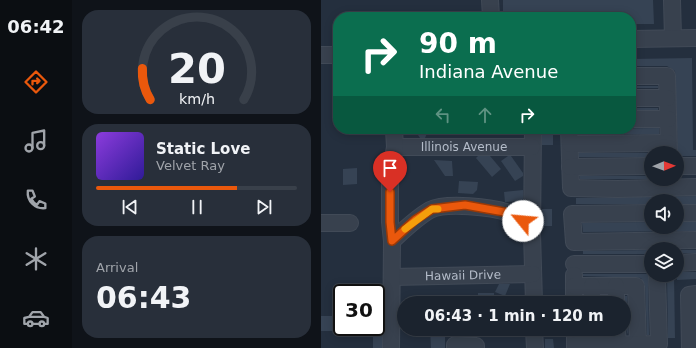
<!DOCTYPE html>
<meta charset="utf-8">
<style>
body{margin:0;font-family:"DejaVu Sans",sans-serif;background:#282f3a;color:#f1f3f6;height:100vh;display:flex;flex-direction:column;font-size:15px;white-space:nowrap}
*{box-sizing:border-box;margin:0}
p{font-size:13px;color:#a0a4aa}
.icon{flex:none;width:22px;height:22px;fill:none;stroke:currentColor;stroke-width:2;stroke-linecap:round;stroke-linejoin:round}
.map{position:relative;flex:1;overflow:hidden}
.sheet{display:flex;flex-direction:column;gap:10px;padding:10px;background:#0f1319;width:249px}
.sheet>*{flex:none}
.hud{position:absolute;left:12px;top:12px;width:303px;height:122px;border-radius:16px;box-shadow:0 2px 10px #0003,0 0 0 1px #39404a;background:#0b6e4f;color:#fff;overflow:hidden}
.needle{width:26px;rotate:89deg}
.buttons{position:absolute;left:323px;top:146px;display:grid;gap:8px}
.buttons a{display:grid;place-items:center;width:40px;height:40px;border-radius:50%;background:#1b232e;box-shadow:0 2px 10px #0003,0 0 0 1px #39404a;font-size:20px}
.speed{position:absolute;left:12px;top:284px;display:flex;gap:8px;font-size:20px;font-weight:700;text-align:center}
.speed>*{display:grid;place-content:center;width:52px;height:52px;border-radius:50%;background:#1b232e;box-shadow:0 2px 10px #0003,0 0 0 1px #39404a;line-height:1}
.speed .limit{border:2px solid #111;border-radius:6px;background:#fff;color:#111}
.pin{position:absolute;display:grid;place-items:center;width:34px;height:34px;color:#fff;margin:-41px -17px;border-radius:50% 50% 50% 0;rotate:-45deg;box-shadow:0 0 4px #0007}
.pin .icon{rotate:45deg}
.me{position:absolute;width:44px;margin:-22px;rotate:298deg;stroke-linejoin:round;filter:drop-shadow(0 0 3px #0008)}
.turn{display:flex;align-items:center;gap:14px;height:84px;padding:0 20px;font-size:18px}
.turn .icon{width:52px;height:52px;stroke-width:2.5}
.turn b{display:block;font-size:28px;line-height:34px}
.lanes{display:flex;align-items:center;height:38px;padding:0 20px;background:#0003;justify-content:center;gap:20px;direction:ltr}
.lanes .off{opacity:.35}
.big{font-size:30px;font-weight:800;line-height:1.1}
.sheet .card{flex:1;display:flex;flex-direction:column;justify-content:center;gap:6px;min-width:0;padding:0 14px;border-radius:16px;background:#282f3a}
.sheet .dial{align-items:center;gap:0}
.dial svg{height:104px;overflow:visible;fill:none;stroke:#39404a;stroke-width:7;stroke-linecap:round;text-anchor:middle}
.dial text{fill:#f1f3f6;stroke:none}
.song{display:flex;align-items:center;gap:12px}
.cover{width:48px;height:48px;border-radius:6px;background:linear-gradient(135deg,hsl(270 70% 55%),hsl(250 70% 35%))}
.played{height:4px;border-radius:2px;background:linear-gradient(90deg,#ea580c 70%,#39404a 70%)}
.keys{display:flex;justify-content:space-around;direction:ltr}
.trip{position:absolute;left:76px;top:296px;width:234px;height:40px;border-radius:20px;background:#1b232e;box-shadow:0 2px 10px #0003,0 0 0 1px #39404a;font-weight:800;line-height:40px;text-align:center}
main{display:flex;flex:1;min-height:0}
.dock{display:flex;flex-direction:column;width:72px;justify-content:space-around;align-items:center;background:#0b0e12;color:#a0a4aa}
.dock .icon{width:28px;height:28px}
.dock .selected{color:#ea580c}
.dock b{font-size:18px;color:#f1f3f6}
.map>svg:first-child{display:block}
</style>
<main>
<nav class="dock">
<b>06:42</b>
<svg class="icon selected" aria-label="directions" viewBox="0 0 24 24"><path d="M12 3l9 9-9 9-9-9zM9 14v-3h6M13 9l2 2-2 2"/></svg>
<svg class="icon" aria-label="music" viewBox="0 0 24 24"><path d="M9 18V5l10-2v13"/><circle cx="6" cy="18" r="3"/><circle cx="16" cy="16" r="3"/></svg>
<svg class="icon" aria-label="phone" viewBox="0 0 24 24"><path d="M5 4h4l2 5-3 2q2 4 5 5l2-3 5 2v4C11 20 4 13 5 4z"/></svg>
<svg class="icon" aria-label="climate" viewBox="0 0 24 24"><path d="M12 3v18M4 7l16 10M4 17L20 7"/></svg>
<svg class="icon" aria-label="car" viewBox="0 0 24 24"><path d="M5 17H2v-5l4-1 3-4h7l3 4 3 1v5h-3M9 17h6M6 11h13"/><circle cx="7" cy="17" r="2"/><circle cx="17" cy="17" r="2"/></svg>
</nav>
<section class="sheet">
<div class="card dial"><svg viewBox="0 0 100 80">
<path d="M14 69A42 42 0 1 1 86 69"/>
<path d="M14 69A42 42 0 0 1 8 45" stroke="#ea580c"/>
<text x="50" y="56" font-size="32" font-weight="700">20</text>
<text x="50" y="72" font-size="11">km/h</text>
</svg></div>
<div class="card">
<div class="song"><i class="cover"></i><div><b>Static Love</b><p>Velvet Ray</p></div></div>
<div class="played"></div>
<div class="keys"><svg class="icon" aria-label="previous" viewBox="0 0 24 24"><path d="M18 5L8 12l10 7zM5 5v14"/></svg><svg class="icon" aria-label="pause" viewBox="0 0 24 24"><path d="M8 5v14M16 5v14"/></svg><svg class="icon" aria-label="next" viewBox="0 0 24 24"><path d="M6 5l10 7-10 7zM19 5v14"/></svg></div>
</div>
<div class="card"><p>Arrival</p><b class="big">06:43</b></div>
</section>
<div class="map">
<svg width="375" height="348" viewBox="0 0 375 348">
<rect width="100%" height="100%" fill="#242f3e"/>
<g fill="#364354">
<polygon points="182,0 332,0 333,24 310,24 310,17 182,17"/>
<polygon points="371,58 372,150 375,150 375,156 357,156 354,71 346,66 310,66 310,59"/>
<rect x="310" y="86" width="27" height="2"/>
<rect x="310" y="108" width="27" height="2"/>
<polygon points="338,128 338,134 258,134 258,129"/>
<polygon points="93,129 108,129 104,138 99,138"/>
<rect x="221" y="129" width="11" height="16"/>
<polygon points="258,153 338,153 330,153 330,157 258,157"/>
<polygon points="157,156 169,156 180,169 171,177 155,158"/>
<polygon points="187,156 190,156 202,173 202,176 194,181 180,161"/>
<polygon points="113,160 131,161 132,176 124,176"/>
<polygon points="36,168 36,184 22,185 22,169"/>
<rect x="259" y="176" width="71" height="3"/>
<polygon points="138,181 157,182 156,190 152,194 137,193"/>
<polygon points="202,190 202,201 184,202 183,192"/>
<polygon points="375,196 375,204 356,204 356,201 330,201 330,204 255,204 255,198"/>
<rect x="221" y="209" width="10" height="17"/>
<polygon points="330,222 330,227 356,227 356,222 375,222 375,231 262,232 261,223"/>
<polygon points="330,250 330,254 262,254 262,251"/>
<rect x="356" y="250" width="19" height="3"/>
<polygon points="356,272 375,272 375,279 356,280"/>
<polygon points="262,274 327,274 328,335 326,335 324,286 320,278 262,276"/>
<polygon points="346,275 353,275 354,338 347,338"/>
<polygon points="178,284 189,284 184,296 174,292"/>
<rect x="157" y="293" width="16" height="10"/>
<polygon points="304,296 306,296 307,335 303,323"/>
<rect x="0" y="316" width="21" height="15"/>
<polygon points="109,329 124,329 124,348 110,348"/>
<rect x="52" y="335" width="9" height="13"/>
<polygon points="224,339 232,339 233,348 224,348"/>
</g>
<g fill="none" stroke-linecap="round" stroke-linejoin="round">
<defs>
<g id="minor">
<polyline points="169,0 170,17"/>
<polyline points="351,0 352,38"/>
<polyline points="310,39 375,38"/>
<polyline points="0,55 17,55"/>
<polyline points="310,76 346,76 348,153"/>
<polyline points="310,98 346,98"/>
<polyline points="310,119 347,119"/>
<polyline points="212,129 211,233 213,303"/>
<polyline points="248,129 250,188 297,189 375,187"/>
<polyline points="249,144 347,143"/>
<path id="s1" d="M 74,147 L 211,147"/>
<polyline points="356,166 375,166"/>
<polyline points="249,167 330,166"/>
<polyline points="330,213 251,214 253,242 375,240"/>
<polyline points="356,213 375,213"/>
<polyline points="0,223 29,223"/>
<path d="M 71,241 C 83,230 95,218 109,210 C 125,202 171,207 188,213 C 198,216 205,225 211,233"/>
<polyline points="356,263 375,262"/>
<polyline points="253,264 330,264"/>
<polyline points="253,275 253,303"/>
<path id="s2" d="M 71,277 L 212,274"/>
<polyline points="253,286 315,286 317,344"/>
<polyline points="271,286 271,303"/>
<polyline points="295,286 295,303"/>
<polyline points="213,329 214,348"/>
<polyline points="254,329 254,345"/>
<polyline points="273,329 273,345"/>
<polyline points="296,329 297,345"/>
<polyline points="70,348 71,241 69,222 69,176 74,147 73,129"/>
<polyline points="134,348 134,345 155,346 155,348"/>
<polyline points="254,348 254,345 338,344 336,275"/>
<polyline points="369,348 368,295 375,294"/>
</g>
</defs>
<use href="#minor" stroke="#414a57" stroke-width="18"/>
<use href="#minor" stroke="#38414e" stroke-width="16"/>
</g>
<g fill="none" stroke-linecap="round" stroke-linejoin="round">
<defs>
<polyline id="route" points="69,192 69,222 71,241 94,220 111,209 144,205 189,213 202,221"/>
</defs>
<use href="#route" stroke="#983908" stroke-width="10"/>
<use href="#route" stroke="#ea580c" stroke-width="7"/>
<polyline stroke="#f59e0b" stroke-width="7" points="84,229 111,209 117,209"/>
</g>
<g text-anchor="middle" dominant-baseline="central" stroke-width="4" stroke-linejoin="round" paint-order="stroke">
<g font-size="12" fill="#b4bcc9" stroke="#1d2633">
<text stroke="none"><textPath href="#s1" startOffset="69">Illinois Avenue</textPath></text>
<text stroke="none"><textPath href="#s2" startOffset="71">Hawaii Drive</textPath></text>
</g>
</g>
</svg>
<div class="buttons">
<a><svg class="needle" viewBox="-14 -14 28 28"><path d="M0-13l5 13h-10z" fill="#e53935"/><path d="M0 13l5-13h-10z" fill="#a0a4aa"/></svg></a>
<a><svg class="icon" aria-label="sound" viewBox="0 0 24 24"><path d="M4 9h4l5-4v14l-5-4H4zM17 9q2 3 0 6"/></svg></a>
<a><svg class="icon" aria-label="layers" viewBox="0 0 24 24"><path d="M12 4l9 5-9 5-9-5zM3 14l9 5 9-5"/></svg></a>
</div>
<div class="speed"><div class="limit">30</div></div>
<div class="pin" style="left:69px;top:192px;background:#d93025"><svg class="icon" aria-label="arrive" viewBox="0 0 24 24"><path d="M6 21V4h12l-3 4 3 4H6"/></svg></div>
<svg class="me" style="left:202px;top:221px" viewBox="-20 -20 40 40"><circle r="19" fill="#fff"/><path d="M0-13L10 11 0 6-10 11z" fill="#ea580c"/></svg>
<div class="trip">06:43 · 1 min · 120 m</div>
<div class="hud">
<div class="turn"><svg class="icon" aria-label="right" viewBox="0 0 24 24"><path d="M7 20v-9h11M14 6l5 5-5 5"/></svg><div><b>90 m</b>Indiana Avenue</div></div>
<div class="lanes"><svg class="icon off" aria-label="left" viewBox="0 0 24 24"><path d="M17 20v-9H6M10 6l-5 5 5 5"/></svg><svg class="icon off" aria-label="ahead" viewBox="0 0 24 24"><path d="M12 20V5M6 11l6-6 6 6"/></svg><svg class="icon" aria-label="right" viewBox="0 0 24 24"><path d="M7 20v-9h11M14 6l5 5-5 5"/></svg></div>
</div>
</div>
</main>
